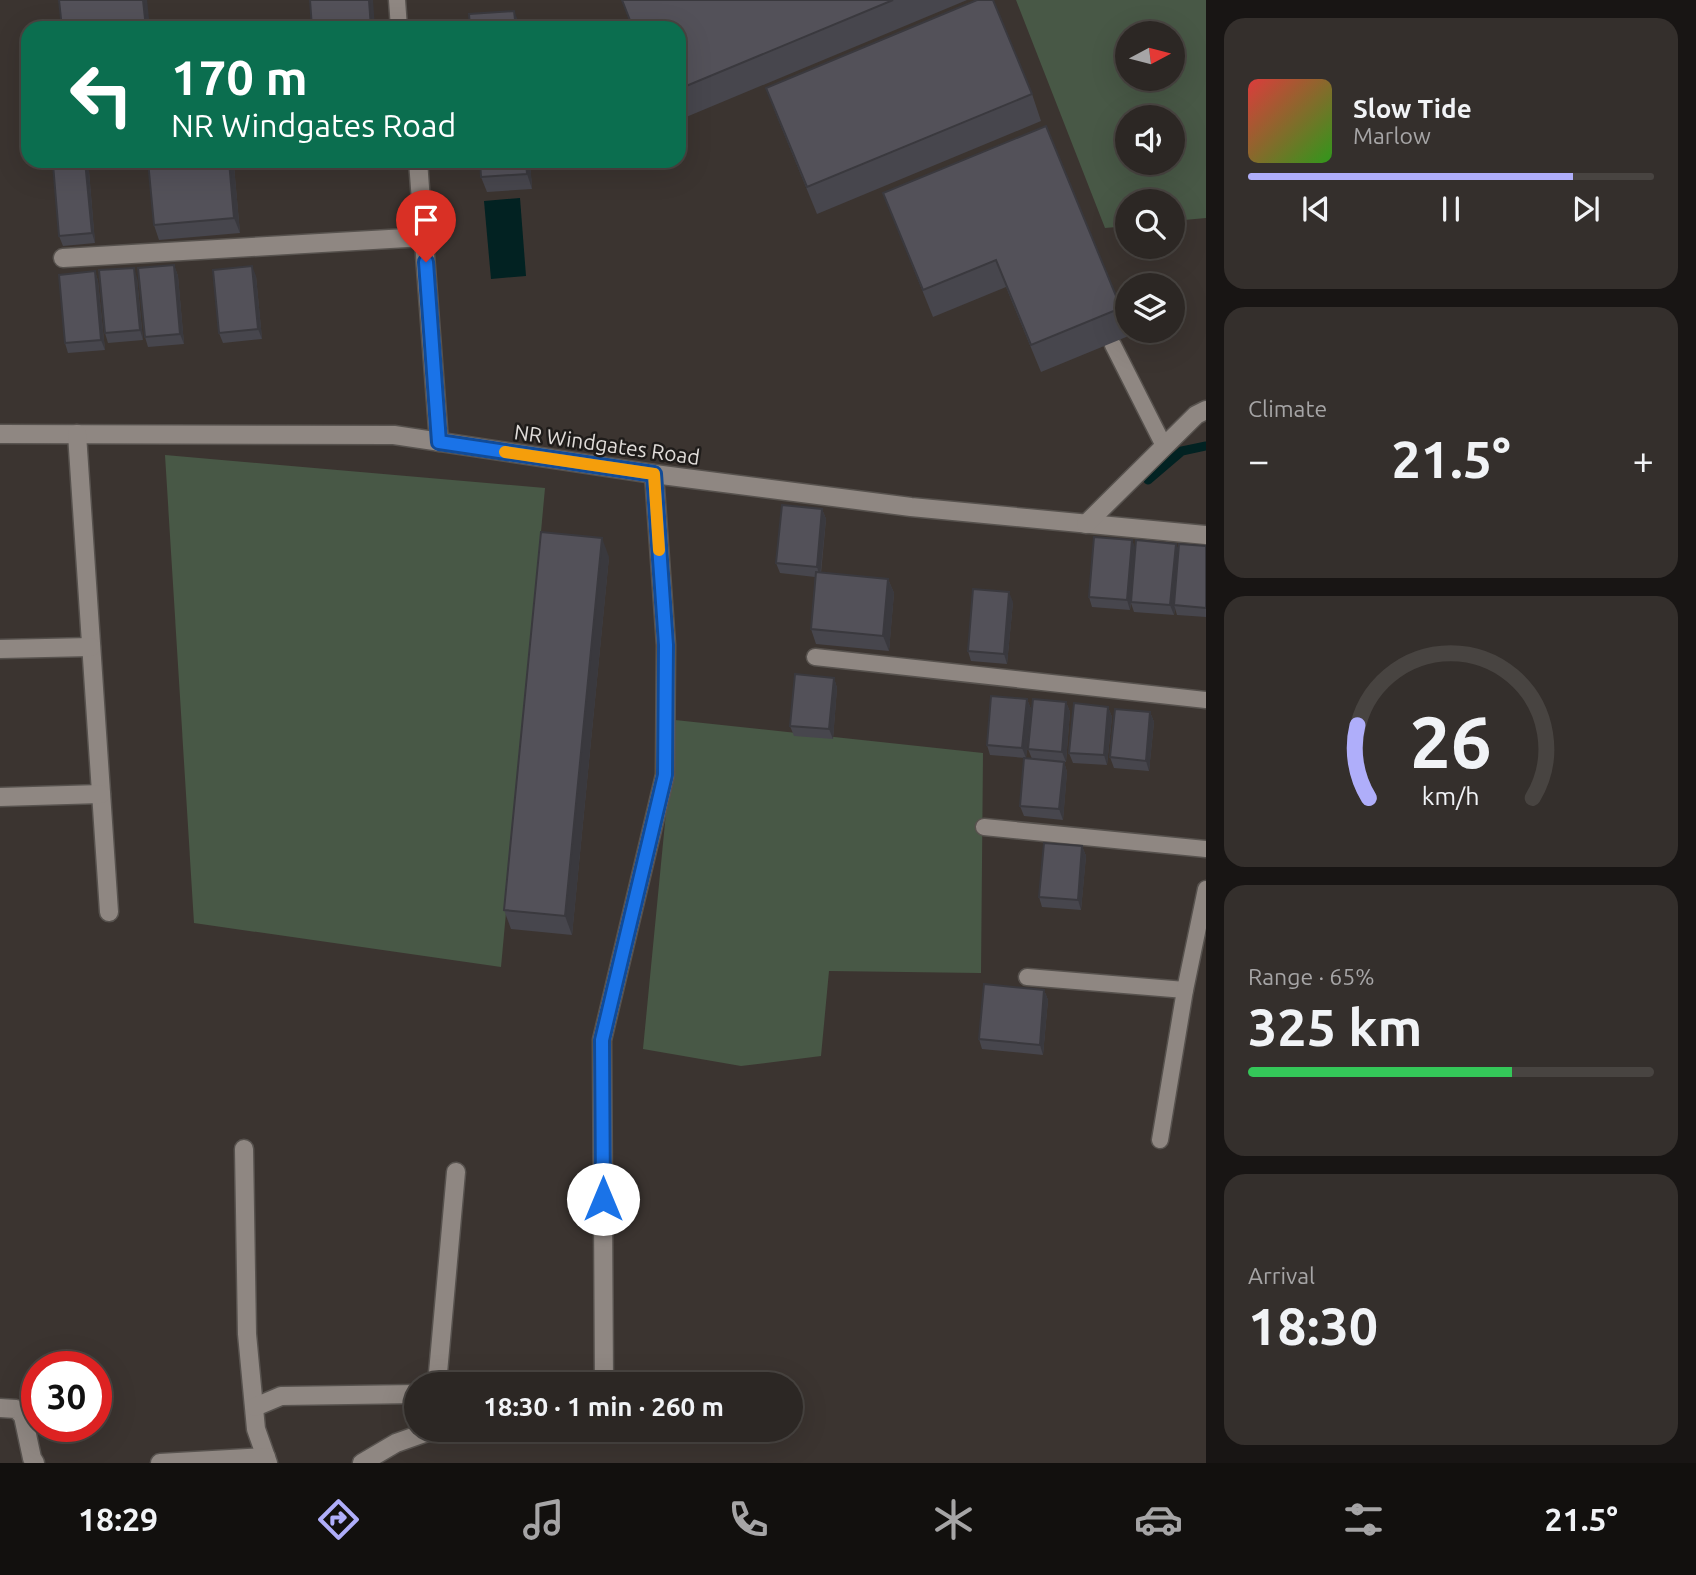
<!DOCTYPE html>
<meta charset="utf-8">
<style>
body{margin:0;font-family:Ubuntu,sans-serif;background:#342f2c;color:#f1f3f6;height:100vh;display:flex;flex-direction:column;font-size:26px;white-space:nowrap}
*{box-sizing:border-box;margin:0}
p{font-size:23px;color:#a6a5a6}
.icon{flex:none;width:38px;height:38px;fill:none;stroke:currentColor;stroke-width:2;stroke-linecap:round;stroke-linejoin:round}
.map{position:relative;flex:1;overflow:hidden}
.drawer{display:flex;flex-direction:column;gap:18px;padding:18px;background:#181514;width:490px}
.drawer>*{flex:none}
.guide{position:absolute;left:21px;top:21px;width:665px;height:147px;border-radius:21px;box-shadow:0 7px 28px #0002,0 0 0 2px #484441;background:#0b6e4f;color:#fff;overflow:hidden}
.needle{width:46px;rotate:83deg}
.tools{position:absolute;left:1115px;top:21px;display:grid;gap:14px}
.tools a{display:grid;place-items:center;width:70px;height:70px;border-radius:50%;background:#2c2724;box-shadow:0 7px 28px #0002,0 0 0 2px #484441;font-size:35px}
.speed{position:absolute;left:21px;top:1351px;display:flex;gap:14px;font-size:35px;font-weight:700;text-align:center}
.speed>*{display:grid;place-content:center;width:91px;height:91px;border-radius:50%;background:#2c2724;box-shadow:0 7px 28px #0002,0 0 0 2px #484441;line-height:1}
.speed .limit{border:10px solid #d22;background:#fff;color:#111}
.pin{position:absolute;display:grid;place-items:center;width:60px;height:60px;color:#fff;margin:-72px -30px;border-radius:50% 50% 50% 0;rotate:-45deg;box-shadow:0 0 7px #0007}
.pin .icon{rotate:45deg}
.me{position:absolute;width:77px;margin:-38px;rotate:0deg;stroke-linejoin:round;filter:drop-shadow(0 0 5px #0008)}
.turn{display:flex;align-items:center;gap:24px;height:147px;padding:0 35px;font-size:32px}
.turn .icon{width:91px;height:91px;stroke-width:2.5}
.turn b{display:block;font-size:49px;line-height:60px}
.big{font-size:52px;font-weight:700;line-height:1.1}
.drawer .card{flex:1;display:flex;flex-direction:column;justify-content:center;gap:10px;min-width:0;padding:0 24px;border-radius:21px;background:#342f2c}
.drawer .dial{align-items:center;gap:0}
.dial svg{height:182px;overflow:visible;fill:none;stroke:#484441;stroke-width:7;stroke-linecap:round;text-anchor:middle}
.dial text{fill:#f1f3f6;stroke:none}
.song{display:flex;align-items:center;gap:21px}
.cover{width:84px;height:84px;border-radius:10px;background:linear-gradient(135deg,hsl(0 70% 55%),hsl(110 70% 35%))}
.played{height:7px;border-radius:4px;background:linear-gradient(90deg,#afaefa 80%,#484441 80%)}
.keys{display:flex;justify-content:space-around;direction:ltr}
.heat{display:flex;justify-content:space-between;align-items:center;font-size:38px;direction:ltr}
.charge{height:10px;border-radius:5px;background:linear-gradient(90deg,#34c759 65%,#484441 0)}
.trip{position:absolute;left:404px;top:1372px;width:399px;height:70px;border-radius:35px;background:#2c2724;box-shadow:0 7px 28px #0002,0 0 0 2px #484441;font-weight:700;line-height:70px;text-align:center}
.dock{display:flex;height:112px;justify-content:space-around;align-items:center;background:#12100e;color:#a6a5a6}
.dock .icon{width:49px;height:49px}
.dock .current{color:#afaefa}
.dock b{font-size:32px;color:#f1f3f6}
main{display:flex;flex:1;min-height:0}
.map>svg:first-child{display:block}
</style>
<main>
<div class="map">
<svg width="1206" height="1463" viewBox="0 0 1206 1463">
<rect width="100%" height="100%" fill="#3b3430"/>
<g fill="#485846" fill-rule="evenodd">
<path d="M 1016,0 L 1206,0 L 1206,218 L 1173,221 L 1172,201 L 1127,201 L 1127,226 L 1105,228 ZM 1127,33 L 1172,33 L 1172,79 L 1127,79 ZM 1127,117 L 1172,117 L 1172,163 L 1127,163 Z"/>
<polygon points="165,455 545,488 501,967 194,923"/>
<polygon points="675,720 983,753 981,973 829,971 821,1056 741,1066 643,1049"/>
</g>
<polygon fill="#022222" points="520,198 526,276 491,279 484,201"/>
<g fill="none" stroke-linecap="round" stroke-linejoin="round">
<polyline stroke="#022222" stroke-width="9" points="1148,480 1182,451 1206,446"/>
<defs>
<g id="service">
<polyline points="397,0 399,28"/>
<polyline points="1113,345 1164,446"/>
<polyline points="815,657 1206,700"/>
<polyline points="984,827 1206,849"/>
<polyline points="1027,977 1185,990"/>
<polyline points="1160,1140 1185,990 1206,889"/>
</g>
<g id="minor">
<polyline points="418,161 439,442"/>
<polyline points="63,258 424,237"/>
<polyline points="0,434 394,435 654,474 911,507 1206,535"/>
<polyline points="77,434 109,912"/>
<polyline points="1086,524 1196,415 1206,410"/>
<polyline points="0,649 91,647"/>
<polyline points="0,797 101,794"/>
<polyline points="244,1149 247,1334 256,1429 268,1463"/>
<polyline points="437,1384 456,1172"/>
<polyline points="604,1384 602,1040 665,775 666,645 654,474"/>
<polyline points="255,1407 281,1396 416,1394"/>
<polyline points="0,1408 16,1409 23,1416 32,1458 35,1463"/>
<polyline points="160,1463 266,1457"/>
<polyline points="362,1463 396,1443 433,1430"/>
</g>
</defs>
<use href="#service" stroke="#57524e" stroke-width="19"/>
<use href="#minor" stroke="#57524e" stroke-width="21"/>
<use href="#service" stroke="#8f8782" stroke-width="16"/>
<use href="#minor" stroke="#8f8782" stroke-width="18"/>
</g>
<g fill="#47464d">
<polygon points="622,0 967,0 679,120 679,28 632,28"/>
<polygon points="766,88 1032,94 1041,121 817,214 776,114"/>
<polygon points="91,161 128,161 92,164"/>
<polygon points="530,161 532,189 487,192 481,177"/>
<polygon points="234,166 240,233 159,240 154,225"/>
<polygon points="89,171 95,243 63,246 59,236"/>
<polygon points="883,193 1121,308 1127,325 1127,331 1129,331 1131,335 1041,372 1006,287 933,317"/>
<polygon points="174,265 178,276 184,344 148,347 145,337"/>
<polygon points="95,271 98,281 105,350 68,353 65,343"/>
<polygon points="256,276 262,339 223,343 219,333"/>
<polygon points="137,278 143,340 108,343 105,333"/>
<polygon points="822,509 826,519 821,573 888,579 894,593 889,651 816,644 811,629 815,577 780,573 776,563"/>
<polygon points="1132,540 1135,549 1176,544 1179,551 1206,546 1206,617 1177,615 1175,608 1174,615 1134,612 1131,603 1130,610 1092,607 1089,597"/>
<polygon points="609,557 572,935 511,929 504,910"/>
<polygon points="1013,602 1007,664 971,661 968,651"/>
<polygon points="834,678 837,688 833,739 794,736 790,726"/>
<polygon points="1027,699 1031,709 1026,758 990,755 987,745"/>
<polygon points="1066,702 1070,712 1066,762 1032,759 1028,749"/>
<polygon points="1108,707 1112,717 1107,765 1073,763 1069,753"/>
<polygon points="1150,712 1154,722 1149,771 1114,768 1110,757"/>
<polygon points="1064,762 1067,772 1063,820 1024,816 1020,806"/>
<polygon points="1082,846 1086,856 1081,910 1042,907 1039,897"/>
<polygon points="1044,990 1048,1000 1043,1055 982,1049 979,1039"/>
</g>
<g fill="#3a393e">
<polygon points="143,0 147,0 150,28 146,28"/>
<polygon points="369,0 373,0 375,28 372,28"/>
<polygon points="514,11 520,25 520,28 516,28"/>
<polygon points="85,161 89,171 95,243 92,233"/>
<polygon points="229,161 232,161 234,166 240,233 234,218"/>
<polygon points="526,161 530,161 532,189 527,174"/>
<polygon points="174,265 178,276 184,344 180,334"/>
<polygon points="252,266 256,276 262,339 258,329"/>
<polygon points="134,268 137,278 143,340 140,330"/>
<polygon points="95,271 98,281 105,350 101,340"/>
<polygon points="822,509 826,519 820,577 817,567"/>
<polygon points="602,538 609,557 572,935 565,916"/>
<polygon points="1132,540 1136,550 1130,610 1127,600"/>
<polygon points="1176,544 1180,554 1174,605 1175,608 1174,615 1170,605"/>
<polygon points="888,579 894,593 889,651 883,636"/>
<polygon points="1009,592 1013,602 1007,664 1004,654"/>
<polygon points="834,678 837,688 833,739 829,729"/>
<polygon points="1027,699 1031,709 1026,758 1022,748"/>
<polygon points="1066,702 1070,712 1066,762 1062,752"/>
<polygon points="1108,707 1112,717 1107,765 1104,755"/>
<polygon points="1150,712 1154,722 1149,771 1146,761"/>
<polygon points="1064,762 1067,772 1063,820 1059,809"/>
<polygon points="1082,846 1086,856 1081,910 1078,900"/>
<polygon points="1044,990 1048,1000 1043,1055 1040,1045"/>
</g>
<g fill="#535159" stroke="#3a393e" stroke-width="2">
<polygon points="59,0 143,0 146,28 62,28"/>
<polygon points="310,0 369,0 371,28 312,28"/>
<polygon points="622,0 893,0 679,89 679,28 633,28"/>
<polygon points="977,0 993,0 1032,94 807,187 766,88"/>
<polygon points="514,11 516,28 470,28 469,14"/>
<polygon points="1046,126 1121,308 1031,345 996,260 923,290 883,193"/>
<polygon points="85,161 92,233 59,236 53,164"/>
<polygon points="148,161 229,161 234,218 154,225"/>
<polygon points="480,161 526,161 527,174 481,177"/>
<polygon points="174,265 180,334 145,337 138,268"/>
<polygon points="252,266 258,329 219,333 213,270"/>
<polygon points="134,268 140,330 105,333 99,270"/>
<polygon points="95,271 101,340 65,343 59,275"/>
<polygon points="782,505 822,509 817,567 776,563"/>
<polygon points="541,532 602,538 565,916 504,910"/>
<polygon points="1094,537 1132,540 1127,600 1089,597"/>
<polygon points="1136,540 1176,544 1170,605 1131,602"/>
<polygon points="1179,544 1206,546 1206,608 1174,605"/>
<polygon points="816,572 888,579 883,636 811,629"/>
<polygon points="973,589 1009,592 1004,654 968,651"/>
<polygon points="795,674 834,678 829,729 790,726"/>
<polygon points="991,696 1027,699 1022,748 987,745"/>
<polygon points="1033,699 1066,702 1062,752 1028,749"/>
<polygon points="1074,703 1108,707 1104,755 1069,753"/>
<polygon points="1115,709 1150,712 1146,761 1110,757"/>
<polygon points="1024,758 1064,762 1059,809 1020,806"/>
<polygon points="1044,843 1082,846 1078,900 1039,897"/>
<polygon points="984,984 1044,990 1040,1045 979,1039"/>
</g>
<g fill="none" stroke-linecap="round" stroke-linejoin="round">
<defs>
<polyline id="route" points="426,262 439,442 654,474 666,645 665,775 602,1040 603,1199"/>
</defs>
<use href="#route" stroke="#114b97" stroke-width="18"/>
<use href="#route" stroke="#1a73e8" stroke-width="12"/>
<polyline stroke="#f59e0b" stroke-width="12" points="505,452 654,474 659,550"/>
</g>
<g text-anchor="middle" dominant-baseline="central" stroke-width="5" stroke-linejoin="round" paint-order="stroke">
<g font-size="21" fill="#e0dcd9" stroke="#1f1c1a">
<text transform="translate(607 444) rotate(8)">NR Windgates Road</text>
</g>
</g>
</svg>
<div class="tools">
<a><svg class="needle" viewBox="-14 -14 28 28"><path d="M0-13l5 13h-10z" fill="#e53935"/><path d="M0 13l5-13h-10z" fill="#a6a5a6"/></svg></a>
<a><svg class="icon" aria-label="sound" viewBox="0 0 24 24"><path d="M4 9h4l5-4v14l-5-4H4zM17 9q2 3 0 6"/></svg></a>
<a><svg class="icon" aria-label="search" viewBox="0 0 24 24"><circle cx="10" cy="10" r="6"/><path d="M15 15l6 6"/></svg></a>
<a><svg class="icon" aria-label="layers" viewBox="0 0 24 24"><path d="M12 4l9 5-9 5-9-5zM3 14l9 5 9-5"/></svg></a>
</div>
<div class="speed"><div class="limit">30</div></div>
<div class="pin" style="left:426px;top:262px;background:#d93025"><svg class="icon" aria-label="arrive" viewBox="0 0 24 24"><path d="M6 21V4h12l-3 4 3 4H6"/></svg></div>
<svg class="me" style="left:603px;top:1199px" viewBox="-20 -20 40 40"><circle r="19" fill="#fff"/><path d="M0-13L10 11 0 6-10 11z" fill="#1a73e8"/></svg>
<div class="trip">18:30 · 1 min · 260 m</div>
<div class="guide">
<div class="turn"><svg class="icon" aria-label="left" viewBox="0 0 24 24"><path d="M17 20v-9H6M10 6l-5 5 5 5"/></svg><div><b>170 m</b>NR Windgates Road</div></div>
</div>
</div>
<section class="drawer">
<div class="card">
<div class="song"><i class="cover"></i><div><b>Slow Tide</b><p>Marlow</p></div></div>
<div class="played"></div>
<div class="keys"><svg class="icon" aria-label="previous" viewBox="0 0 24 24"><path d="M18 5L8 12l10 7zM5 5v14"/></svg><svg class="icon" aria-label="pause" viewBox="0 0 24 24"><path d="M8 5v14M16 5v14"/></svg><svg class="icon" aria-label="next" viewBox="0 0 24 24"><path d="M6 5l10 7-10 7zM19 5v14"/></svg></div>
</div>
<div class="card"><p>Climate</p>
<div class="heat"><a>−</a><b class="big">21.5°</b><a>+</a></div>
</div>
<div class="card dial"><svg viewBox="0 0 100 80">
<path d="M14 69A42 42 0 1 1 86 69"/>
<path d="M14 69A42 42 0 0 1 9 37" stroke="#afaefa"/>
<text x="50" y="56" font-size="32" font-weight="700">26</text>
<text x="50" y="72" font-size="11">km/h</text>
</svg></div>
<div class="card"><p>Range · 65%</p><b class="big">325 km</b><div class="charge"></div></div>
<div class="card"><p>Arrival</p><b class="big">18:30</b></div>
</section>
</main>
<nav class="dock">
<b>18:29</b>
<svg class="icon current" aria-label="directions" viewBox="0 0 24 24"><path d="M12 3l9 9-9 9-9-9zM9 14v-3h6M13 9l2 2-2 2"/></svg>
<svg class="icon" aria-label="music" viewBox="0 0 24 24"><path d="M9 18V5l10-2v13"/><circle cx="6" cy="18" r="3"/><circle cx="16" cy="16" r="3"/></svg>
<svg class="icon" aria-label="phone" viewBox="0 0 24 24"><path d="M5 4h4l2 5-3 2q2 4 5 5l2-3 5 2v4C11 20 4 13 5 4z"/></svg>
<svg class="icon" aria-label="climate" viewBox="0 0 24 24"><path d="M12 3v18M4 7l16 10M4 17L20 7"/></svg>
<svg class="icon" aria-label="car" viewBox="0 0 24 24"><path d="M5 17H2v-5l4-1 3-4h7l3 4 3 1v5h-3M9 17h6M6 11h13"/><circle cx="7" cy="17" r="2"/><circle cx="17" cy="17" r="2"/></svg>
<svg class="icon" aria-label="filters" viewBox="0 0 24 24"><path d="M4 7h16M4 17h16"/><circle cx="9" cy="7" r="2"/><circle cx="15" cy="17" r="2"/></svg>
<b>21.5°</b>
</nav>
